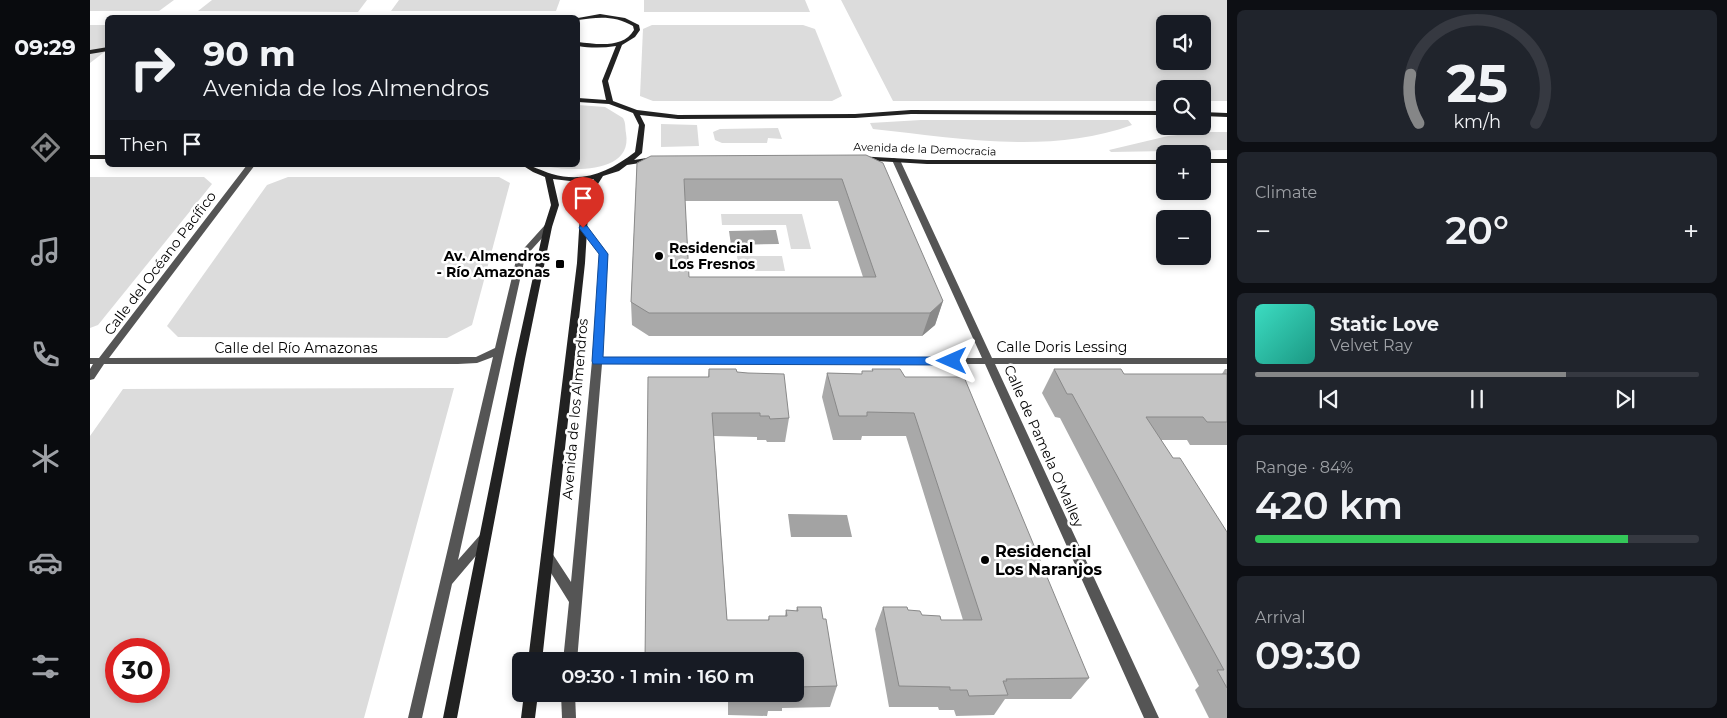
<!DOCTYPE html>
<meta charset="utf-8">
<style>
body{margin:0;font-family:Montserrat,sans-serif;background:#20242c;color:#f1f3f6;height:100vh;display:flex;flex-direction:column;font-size:19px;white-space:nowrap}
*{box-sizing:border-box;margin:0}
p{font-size:16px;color:#9ea1a6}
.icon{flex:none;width:28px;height:28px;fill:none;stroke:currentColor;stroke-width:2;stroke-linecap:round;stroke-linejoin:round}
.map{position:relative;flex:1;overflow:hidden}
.details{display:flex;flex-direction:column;gap:10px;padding:10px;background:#0d0f14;width:500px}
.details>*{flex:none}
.banner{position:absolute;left:15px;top:15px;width:475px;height:152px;border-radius:8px;box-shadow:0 2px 8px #0003;background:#171b24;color:#f1f3f6;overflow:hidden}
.tools{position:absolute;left:1066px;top:15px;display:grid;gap:10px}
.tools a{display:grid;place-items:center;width:55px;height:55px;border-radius:8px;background:#171b24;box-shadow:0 2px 8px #0003;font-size:25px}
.speed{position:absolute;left:15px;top:638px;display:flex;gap:10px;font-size:25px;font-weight:700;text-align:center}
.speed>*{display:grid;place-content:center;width:65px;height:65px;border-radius:50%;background:#171b24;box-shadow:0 2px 8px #0003;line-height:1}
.speed .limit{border:8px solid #d22;background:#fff;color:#111}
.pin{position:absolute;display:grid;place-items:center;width:42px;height:42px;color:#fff;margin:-51px -21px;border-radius:50% 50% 50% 0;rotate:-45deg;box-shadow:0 0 5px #0007}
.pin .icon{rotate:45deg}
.me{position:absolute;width:55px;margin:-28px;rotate:270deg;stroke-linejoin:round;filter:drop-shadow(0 0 4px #0008)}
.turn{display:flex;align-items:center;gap:18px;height:105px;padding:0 15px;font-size:22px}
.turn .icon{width:65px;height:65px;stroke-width:2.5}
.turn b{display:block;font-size:35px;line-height:42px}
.then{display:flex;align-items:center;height:48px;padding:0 15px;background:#0003;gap:10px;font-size:19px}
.big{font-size:38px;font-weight:600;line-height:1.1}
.details .widget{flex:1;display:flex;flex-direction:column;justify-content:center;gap:8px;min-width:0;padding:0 18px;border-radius:8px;background:#20242c}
.details .dial{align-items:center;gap:0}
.dial svg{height:130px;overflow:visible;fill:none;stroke:#363941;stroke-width:7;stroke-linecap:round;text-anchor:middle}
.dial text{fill:#f1f3f6;stroke:none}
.song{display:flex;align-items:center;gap:15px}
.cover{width:60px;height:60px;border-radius:8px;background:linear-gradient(135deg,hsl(170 70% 55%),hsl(170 70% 35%))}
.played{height:5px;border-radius:2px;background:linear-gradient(90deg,#858687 70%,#363941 70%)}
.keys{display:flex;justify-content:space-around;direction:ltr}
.heat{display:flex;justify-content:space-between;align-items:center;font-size:28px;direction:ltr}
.charge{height:8px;border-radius:4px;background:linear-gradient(90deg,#34c759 84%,#363941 0)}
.trip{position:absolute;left:422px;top:652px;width:292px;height:50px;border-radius:8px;background:#171b24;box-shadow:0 2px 8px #0003;font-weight:600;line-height:50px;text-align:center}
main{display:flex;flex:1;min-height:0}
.menu{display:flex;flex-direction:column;width:90px;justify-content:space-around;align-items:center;background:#090b0e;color:#9ea1a6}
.menu .icon{width:35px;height:35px}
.menu .on{color:#858687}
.menu b{font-size:22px;color:#f1f3f6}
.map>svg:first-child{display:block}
</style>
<main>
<nav class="menu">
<b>09:29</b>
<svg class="icon on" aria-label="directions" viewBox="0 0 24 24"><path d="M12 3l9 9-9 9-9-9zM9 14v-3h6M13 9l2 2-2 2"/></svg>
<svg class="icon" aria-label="music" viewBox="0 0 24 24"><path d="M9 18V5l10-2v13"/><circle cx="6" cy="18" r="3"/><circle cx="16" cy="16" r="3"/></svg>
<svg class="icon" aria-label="phone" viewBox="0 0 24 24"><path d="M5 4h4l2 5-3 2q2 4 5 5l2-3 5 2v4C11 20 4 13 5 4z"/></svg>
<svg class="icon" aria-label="climate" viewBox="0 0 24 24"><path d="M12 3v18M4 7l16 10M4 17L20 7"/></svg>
<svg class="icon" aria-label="car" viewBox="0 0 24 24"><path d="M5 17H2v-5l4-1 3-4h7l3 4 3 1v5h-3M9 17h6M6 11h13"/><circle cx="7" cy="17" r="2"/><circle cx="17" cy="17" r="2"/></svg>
<svg class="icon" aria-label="filters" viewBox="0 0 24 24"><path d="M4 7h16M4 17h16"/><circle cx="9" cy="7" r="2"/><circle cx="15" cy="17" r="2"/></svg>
</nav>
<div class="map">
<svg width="1137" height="718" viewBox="0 0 1137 718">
<rect width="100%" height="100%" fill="#fff"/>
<g fill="#dcdcdc" fill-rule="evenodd">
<polygon points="0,0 84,0 69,11 0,11"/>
<polygon points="122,0 277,0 268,12 108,11"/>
<polygon points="309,0 470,0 466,11 301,11"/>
<polygon points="554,0 715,0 720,12 554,12"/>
<path d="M 751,0 L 1137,0 L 1137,101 L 1113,101 L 1112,89 L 1075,89 L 1075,101 L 803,101 ZM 1075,24 L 1112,24 L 1112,61 L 1075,61 Z"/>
<polygon points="0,25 18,25 17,50 0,63"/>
<polygon points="562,25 713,25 725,29 752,96 742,101 563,101 550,96 553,29"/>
<path d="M 488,105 L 515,107 L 533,118 C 536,123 535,128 536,133 C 543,173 485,171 460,167 L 457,165 L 488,165 Z"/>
<path d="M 831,120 L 1038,120 L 1042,125 C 959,155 868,138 783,129 L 780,123 Z"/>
<polygon points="571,124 607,125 609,146 571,147"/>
<polygon points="688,128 692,139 678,138 677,143 632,143 625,140 623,132 630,129"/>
<polygon points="1116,132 1137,132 1137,150 1021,152 1019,150 1078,136"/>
<polygon points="0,177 114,177 122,184 8,325 0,328"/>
<polygon points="198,177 409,177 420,183 382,325 357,338 88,337 77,326 177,185"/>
<polygon points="631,214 712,214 721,249 701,249 696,225 632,225"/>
<polygon points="647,256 692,256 695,271 649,271"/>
<path d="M 364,388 L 274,718 L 0,718 L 0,436 L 33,389 ZM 26,649 L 69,649 L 69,691 L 26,691 Z"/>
</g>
<g fill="#a3a3a3">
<polygon points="686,230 689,244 641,245 639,231"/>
<polygon points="698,514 757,515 762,537 701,537"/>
</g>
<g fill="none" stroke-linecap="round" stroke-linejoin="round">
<g fill="#555" fill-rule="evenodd">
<polygon points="803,158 810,160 902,358 1137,358 1137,364 905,364 1069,718 1054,718 895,364 512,364 487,661 473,661 479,602 451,557 452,553 457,551 462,553 481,582 502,361 510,254 489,228 490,226 496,226 518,254 512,358 892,358 802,160"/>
<polygon points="157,165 165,165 19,358 386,357 405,348 427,256 455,225 461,225 462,227 435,257 368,560 391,534 395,533 399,534 401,538 362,584 332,718 318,718 403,357 387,363 368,364 14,364 4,379 0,380 0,369 3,364 0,364 0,358 9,358"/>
<polygon points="471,694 485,694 486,718 472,718"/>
</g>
<g fill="#222" fill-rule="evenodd">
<path d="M 510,14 L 535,18 L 549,25 L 550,30 L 545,37 L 532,45 L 518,81 L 523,101 L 547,110 L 588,115 L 765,114 L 821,110 L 1075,111 L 1075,115 L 821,114 L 765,118 L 588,119 L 550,115 L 555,125 L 552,153 L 544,160 L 563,157 L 567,159 L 563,161 L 537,165 L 529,171 L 513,176 L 499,198 L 495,263 L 452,661 L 438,661 L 487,263 L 491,198 L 504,179 L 480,181 L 463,179 L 469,205 L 462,227 L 435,359 L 367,718 L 353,718 L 425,359 L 454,227 L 461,205 L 455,177 L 443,172 L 432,165 C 443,165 451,171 462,174 C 494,183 519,172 545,152 L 549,125 L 543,113 L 519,104 L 488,102 L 488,98 L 516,100 L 512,81 L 526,46 C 513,48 500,48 488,46 L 488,42 C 506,44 533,49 544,30 L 543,26 C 525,15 507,17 488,20 L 488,18 Z"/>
<polygon points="18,47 18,51 0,54 0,50"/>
<polygon points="1112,112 1137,113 1137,117 1112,116"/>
<rect x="0" y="155" width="18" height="4"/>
<polygon points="767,156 837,160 1075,160 1075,164 837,164 770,160 766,158"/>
<rect x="1112" y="159" width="25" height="4"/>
<polygon points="434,694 448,694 445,718 431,718"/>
</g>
</g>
<g fill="#a9a9a9" fill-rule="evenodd">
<path d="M 776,155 L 853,301 L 845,325 L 832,336 L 559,336 L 542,325 L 541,302 L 547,163 ZM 595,201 L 748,201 L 773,277 L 599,277 Z"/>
<polygon points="619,369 647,372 699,418 695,442 677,442 676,440 667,440 667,437 624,436 637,620 678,620 679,616 695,616 696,610 706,611 707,607 747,686 740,707 692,708 692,711 678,711 677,716 638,715 638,702 635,700 555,699 555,694 706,694 706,661 555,661 618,377"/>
<polygon points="782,369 815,377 999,678 981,699 915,699 904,715 866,716 864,710 849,710 848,707 799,707 785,629 793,607 818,610 832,615 851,620 873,620 816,436 772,436 771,440 743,440 732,397 737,373 772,374 772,371 782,371"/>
<polygon points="964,369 1034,374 1132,374 1135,369 1137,369 1137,445 1100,445 1097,440 1071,440 1083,458 1137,532 1137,718 1119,718 1105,690 1109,686 970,418 965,417 952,393"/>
</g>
<polygon fill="#898989" points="853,301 845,325 832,336 840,313"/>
<g fill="#c4c4c4" stroke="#898989" fill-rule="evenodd">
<path d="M 776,155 L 793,163 L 853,301 L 840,313 L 559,313 L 541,302 L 547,163 L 561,156 ZM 594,179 L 752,179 L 786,277 L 599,277 Z"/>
<polygon points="619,369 646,369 647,372 658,373 694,374 699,418 680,419 679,416 670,416 670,413 622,413 637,620 679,620 679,616 697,616 696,610 708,611 707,607 731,607 733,619 736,619 747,686 706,687 706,661 555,661 558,377 619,377"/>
<polygon points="782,369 810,369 815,377 874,377 999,678 916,679 917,681 913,681 918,695 879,696 877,690 860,690 860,687 809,686 793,607 817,607 818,610 830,611 832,615 850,616 851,620 892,620 824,413 777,412 777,416 749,416 737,373 772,374 772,371 783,371"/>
<polygon points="964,369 1031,369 1034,374 1137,374 1137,422 1117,422 1113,417 1056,417 1083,458 1090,458 1137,532 1137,688 1127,670 1134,670 982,394 977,394"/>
<polygon points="641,694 682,694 682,696 641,695"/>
</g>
<polygon fill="#1a73e8" stroke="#114b97" points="490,226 497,226 518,254 513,357 862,357 867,361 862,365 503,364 502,361 509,254 489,228"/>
<g fill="#000" stroke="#fff" stroke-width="2">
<circle cx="569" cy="256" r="5"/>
<rect x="465" y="259" width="10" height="10" rx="2.5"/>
<circle cx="895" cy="560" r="5"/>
</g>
<g text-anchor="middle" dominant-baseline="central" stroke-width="5" stroke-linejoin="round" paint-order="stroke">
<g font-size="11" fill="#000" stroke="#fff">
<text transform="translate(835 149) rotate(2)">Avenida de la Democracia</text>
</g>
<g font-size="14" font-weight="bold" fill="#000" stroke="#fff" text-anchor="start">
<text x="579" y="248">Residencial<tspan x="579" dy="16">Los Fresnos</tspan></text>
<text x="460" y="256" text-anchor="end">Av. Almendros<tspan x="460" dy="16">- Río Amazonas</tspan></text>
</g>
<g font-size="14" fill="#000" stroke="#fff">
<text transform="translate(70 263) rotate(-53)">Calle del Océano Pacífico</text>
<text x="972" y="347">Calle Doris Lessing</text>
<text x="206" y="348">Calle del Río Amazonas</text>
<text transform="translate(485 409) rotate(-85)">Avenida de los Almendros</text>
<text transform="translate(954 446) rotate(66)">Calle de Pamela O'Malley</text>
</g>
<g font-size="16" font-weight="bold" fill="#000" stroke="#fff" text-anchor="start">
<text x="905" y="551">Residencial<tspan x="905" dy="18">Los Naranjos</tspan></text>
</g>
</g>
</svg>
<div class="tools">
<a><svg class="icon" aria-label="sound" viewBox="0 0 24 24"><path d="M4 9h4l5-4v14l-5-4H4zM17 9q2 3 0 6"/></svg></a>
<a><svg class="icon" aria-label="search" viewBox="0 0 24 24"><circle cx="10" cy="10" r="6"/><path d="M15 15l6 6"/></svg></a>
<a>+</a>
<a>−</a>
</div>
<div class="speed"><div class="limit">30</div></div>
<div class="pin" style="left:493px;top:228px;background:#d93025"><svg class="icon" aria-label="arrive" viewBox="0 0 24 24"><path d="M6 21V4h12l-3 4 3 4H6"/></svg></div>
<svg class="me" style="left:862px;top:361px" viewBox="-20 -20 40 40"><path d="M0-17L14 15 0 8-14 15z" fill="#1a73e8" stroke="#fff" stroke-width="4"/></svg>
<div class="trip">09:30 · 1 min · 160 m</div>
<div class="banner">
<div class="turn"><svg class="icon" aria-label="right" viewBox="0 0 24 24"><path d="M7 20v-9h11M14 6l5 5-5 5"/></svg><div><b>90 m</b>Avenida de los Almendros</div></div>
<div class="then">Then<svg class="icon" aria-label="arrive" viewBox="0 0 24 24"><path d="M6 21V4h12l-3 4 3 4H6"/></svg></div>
</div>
</div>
<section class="details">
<div class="widget dial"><svg viewBox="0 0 100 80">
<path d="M14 69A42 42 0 1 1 86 69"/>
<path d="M14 69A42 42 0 0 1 9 39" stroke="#858687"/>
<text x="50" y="56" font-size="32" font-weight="700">25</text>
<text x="50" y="72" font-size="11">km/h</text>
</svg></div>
<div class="widget"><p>Climate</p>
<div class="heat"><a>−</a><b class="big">20°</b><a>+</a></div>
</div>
<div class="widget">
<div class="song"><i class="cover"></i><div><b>Static Love</b><p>Velvet Ray</p></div></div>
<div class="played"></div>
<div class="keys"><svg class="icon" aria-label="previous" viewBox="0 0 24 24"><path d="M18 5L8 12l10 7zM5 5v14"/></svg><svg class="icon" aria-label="pause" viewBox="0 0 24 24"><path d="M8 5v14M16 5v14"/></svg><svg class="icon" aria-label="next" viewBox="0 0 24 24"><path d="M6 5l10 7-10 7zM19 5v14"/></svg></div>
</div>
<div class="widget"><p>Range · 84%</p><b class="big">420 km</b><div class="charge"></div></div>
<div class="widget"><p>Arrival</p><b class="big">09:30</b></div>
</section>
</main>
